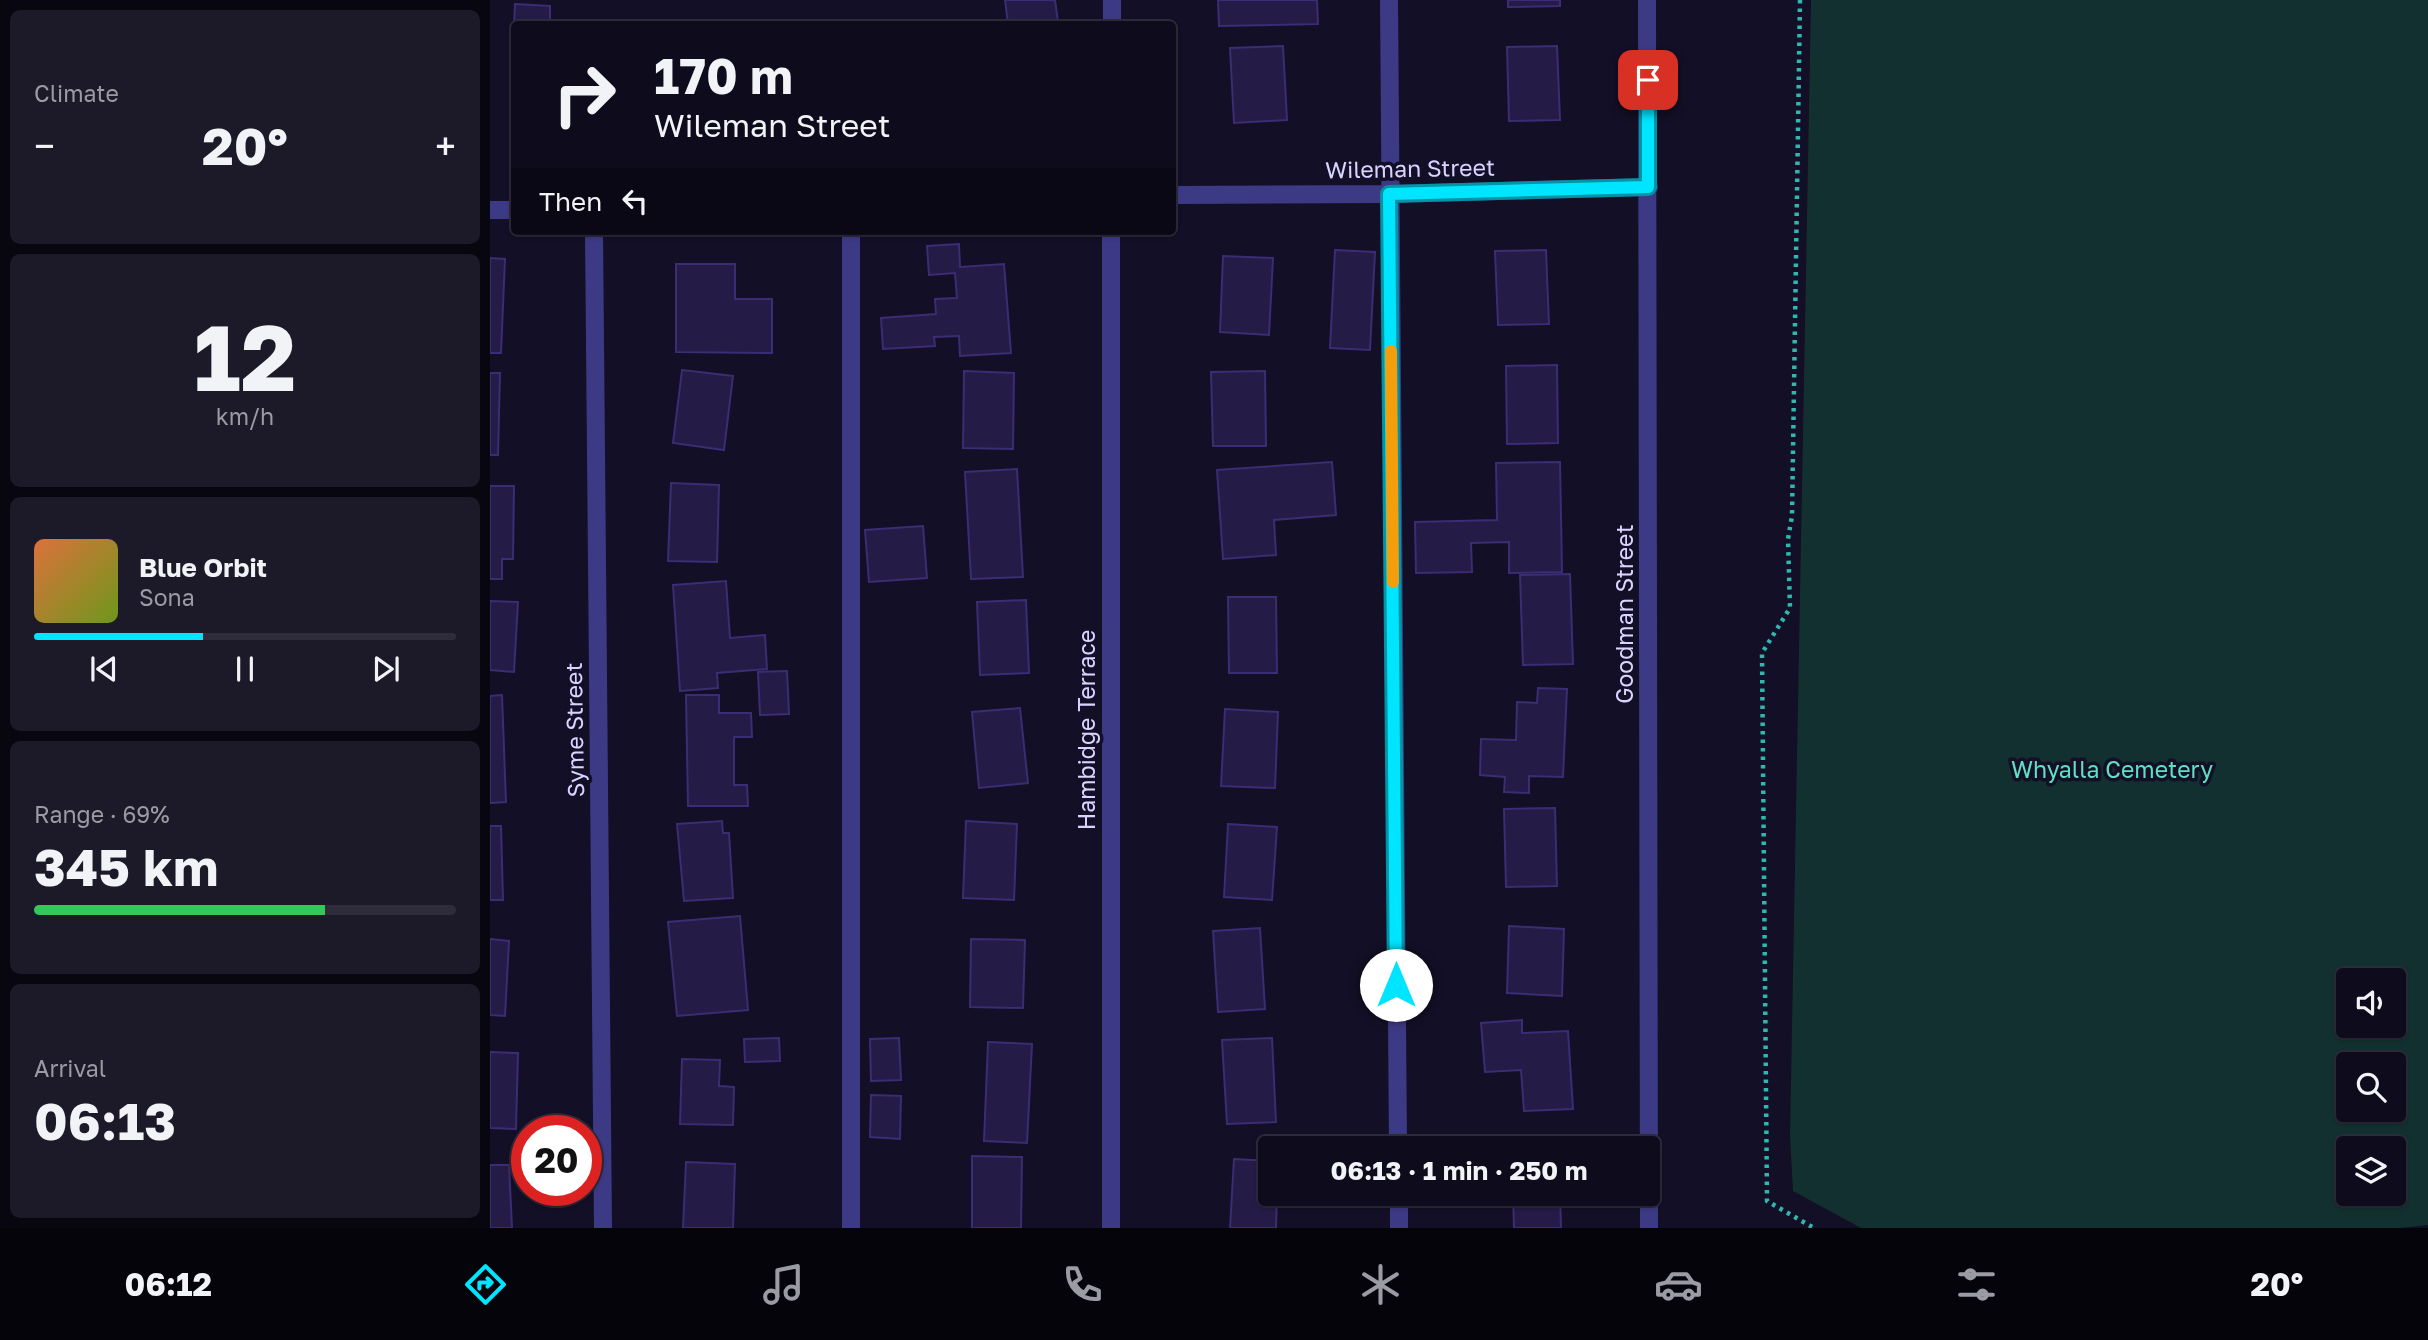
<!DOCTYPE html>
<meta charset="utf-8">
<style>
body{margin:0;font-family:"Golos Text",sans-serif;background:#1c1929;color:#f1f3f6;height:100vh;display:flex;flex-direction:column;font-size:26px;white-space:nowrap}
*{box-sizing:border-box;margin:0}
p{font-size:23px;color:#9b9ba3}
.icon{flex:none;width:38px;height:38px;fill:none;stroke:currentColor;stroke-width:2;stroke-linecap:round;stroke-linejoin:round}
.map{position:relative;flex:1;overflow:hidden}
.details{display:flex;flex-direction:column;gap:10px;padding:10px;background:#08060f;width:490px}
.details>*{flex:none}
.banner{position:absolute;left:21px;top:21px;width:665px;height:214px;border-radius:7px;box-shadow:0 2px 5px #0004,0 0 0 2px #2e2b3b;background:#0e0b1c;color:#f1f3f6;overflow:hidden}
.tools{position:absolute;left:1846px;top:968px;display:grid;gap:14px}
.tools a{display:grid;place-items:center;width:70px;height:70px;border-radius:7px;background:#0e0b1c;box-shadow:0 2px 5px #0004,0 0 0 2px #2e2b3b;font-size:35px}
.speed{position:absolute;left:21px;top:1115px;display:flex;gap:14px;font-size:35px;font-weight:700;text-align:center}
.speed>*{display:grid;place-content:center;width:91px;height:91px;border-radius:50%;background:#0e0b1c;box-shadow:0 2px 5px #0004,0 0 0 2px #2e2b3b;line-height:1}
.speed .limit{border:10px solid #d22;background:#fff;color:#111}
.pin{position:absolute;display:grid;place-items:center;width:60px;height:60px;color:#fff;margin:-30px;border-radius:14px;box-shadow:0 4px 10px #0006}
.me{position:absolute;width:77px;margin:-38px;rotate:0deg;stroke-linejoin:round;filter:drop-shadow(0 0 5px #0008)}
.turn{display:flex;align-items:center;gap:24px;height:147px;padding:0 28px;font-size:32px}
.turn .icon{width:91px;height:91px;stroke-width:2.5}
.turn b{display:block;font-size:49px;line-height:60px}
.then{display:flex;align-items:center;height:66px;padding:0 28px;background:#0003;gap:14px;font-size:26px}
.big{font-size:52px;font-weight:700;line-height:1.1}
.details .tile{flex:1;display:flex;flex-direction:column;justify-content:center;gap:10px;min-width:0;padding:0 24px;border-radius:10px;background:#1c1929}
.details .dial{align-items:center;gap:0}
.dial b{font-size:91px;line-height:1}
.song{display:flex;align-items:center;gap:21px}
.cover{width:84px;height:84px;border-radius:10px;background:linear-gradient(135deg,hsl(20 70% 55%),hsl(80 70% 35%))}
.played{height:7px;border-radius:4px;background:linear-gradient(90deg,#00e5ff 40%,#2e2b3b 40%)}
.keys{display:flex;justify-content:space-around;direction:ltr}
.heat{display:flex;justify-content:space-between;align-items:center;font-size:38px;direction:ltr}
.charge{height:10px;border-radius:5px;background:linear-gradient(90deg,#34c759 69%,#2e2b3b 0)}
.trip{position:absolute;left:768px;top:1136px;width:402px;height:70px;border-radius:7px;background:#0e0b1c;box-shadow:0 2px 5px #0004,0 0 0 2px #2e2b3b;font-weight:700;line-height:70px;text-align:center}
.dock{display:flex;height:112px;justify-content:space-around;align-items:center;background:#06040b;color:#9b9ba3}
.dock .icon{width:49px;height:49px}
.dock .selected{color:#00e5ff}
.dock b{font-size:32px;color:#f1f3f6}
main{display:flex;flex:1;min-height:0}
.map>svg:first-child{display:block}
</style>
<main>
<section class="details">
<div class="tile"><p>Climate</p>
<div class="heat"><a>−</a><b class="big">20°</b><a>+</a></div>
</div>
<div class="tile dial"><b>12</b><p>km/h</p></div>
<div class="tile">
<div class="song"><i class="cover"></i><div><b>Blue Orbit</b><p>Sona</p></div></div>
<div class="played"></div>
<div class="keys"><svg class="icon" aria-label="previous" viewBox="0 0 24 24"><path d="M18 5L8 12l10 7zM5 5v14"/></svg><svg class="icon" aria-label="pause" viewBox="0 0 24 24"><path d="M8 5v14M16 5v14"/></svg><svg class="icon" aria-label="next" viewBox="0 0 24 24"><path d="M6 5l10 7-10 7zM19 5v14"/></svg></div>
</div>
<div class="tile"><p>Range · 69%</p><b class="big">345 km</b><div class="charge"></div></div>
<div class="tile"><p>Arrival</p><b class="big">06:13</b></div>
</section>
<div class="map">
<svg width="1938" height="1228" viewBox="0 0 1938 1228">
<rect width="100%" height="100%" fill="#130f26"/>
<path fill="#12302f" fill-rule="evenodd" d="M 1321,0 L 1938,0 L 1938,1225 L 1911,1228 L 1371,1228 L 1303,1191 L 1300,1136 ZM 1858,980 L 1904,980 L 1904,1026 L 1858,1026 ZM 1858,1064 L 1904,1064 L 1904,1110 L 1858,1110 ZM 1858,1148 L 1904,1148 L 1904,1194 L 1858,1194 Z"/>
<g fill="#241b47" stroke="#3b2d73" stroke-width="2">
<polygon points="515,0 565,0 568,22 518,24"/>
<polygon points="728,0 827,0 828,24 729,26"/>
<polygon points="1018,0 1070,0 1070,6 1018,7"/>
<polygon points="25,4 60,6 60,24 24,24 24,107 20,107"/>
<polygon points="793,46 797,120 744,123 740,48"/>
<polygon points="1067,46 1070,120 1019,121 1017,47"/>
<polygon points="469,244 470,267 514,264 521,353 470,356 469,336 444,337 445,346 393,349 391,318 446,314 445,299 467,298 465,273 439,275 437,246"/>
<polygon points="845,250 885,252 880,350 840,348"/>
<polygon points="1056,250 1059,324 1008,325 1005,251"/>
<polygon points="733,256 783,258 779,335 730,332"/>
<polygon points="0,258 15,259 11,353 0,353"/>
<polygon points="186,264 245,264 245,299 282,299 282,353 186,352"/>
<polygon points="1067,365 1068,443 1017,444 1016,366"/>
<polygon points="192,370 243,376 234,450 183,443"/>
<polygon points="474,371 524,373 523,449 473,448"/>
<polygon points="775,371 776,446 723,446 721,372"/>
<polygon points="0,373 10,373 8,455 0,455"/>
<polygon points="842,462 846,515 784,520 786,555 733,559 727,470"/>
<polygon points="1070,462 1072,572 1019,573 1019,542 981,543 982,572 926,573 925,522 1007,520 1006,463"/>
<polygon points="527,469 533,577 481,579 475,472"/>
<polygon points="181,483 229,485 227,562 178,561"/>
<polygon points="0,486 24,486 23,559 12,559 12,579 0,579"/>
<polygon points="433,526 437,578 379,582 375,530"/>
<polygon points="1080,574 1083,664 1033,665 1030,575"/>
<polygon points="236,581 240,638 275,635 277,669 227,673 228,688 190,691 183,585"/>
<polygon points="738,597 786,597 787,673 739,673"/>
<polygon points="536,600 539,673 490,675 487,602"/>
<polygon points="0,601 28,602 24,672 0,670"/>
<polygon points="297,671 299,714 270,715 268,672"/>
<polygon points="1048,688 1077,689 1073,777 1039,776 1039,793 1014,792 1015,777 990,775 991,739 1026,740 1027,702 1047,703"/>
<polygon points="12,695 16,802 0,803 0,696"/>
<polygon points="196,695 229,695 229,713 261,713 262,737 244,737 244,785 257,785 258,806 198,806"/>
<polygon points="530,708 538,783 489,788 482,712"/>
<polygon points="735,709 788,712 785,788 731,786"/>
<polygon points="1065,808 1067,886 1016,887 1014,809"/>
<polygon points="232,821 233,833 239,833 243,898 194,901 187,824"/>
<polygon points="476,821 527,824 524,900 473,898"/>
<polygon points="738,824 787,827 782,900 734,897"/>
<polygon points="0,826 11,826 13,900 0,900"/>
<polygon points="250,916 258,1010 187,1016 178,922"/>
<polygon points="1019,926 1074,929 1072,996 1017,993"/>
<polygon points="770,928 775,1009 728,1012 723,931"/>
<polygon points="0,939 19,941 15,1016 0,1015"/>
<polygon points="481,939 535,940 533,1008 480,1007"/>
<polygon points="1032,1020 1032,1033 1078,1031 1083,1109 1034,1111 1031,1070 995,1072 991,1023"/>
<polygon points="289,1038 290,1061 255,1062 254,1039"/>
<polygon points="409,1038 411,1080 381,1081 380,1039"/>
<polygon points="782,1038 786,1122 737,1124 732,1040"/>
<polygon points="498,1042 542,1044 537,1143 494,1141"/>
<polygon points="0,1052 28,1053 26,1129 0,1128"/>
<polygon points="192,1059 230,1060 229,1086 244,1087 243,1125 190,1124"/>
<polygon points="381,1095 411,1096 410,1139 380,1137"/>
<polygon points="482,1156 532,1157 531,1228 482,1228"/>
<polygon points="744,1159 780,1161 780,1194 787,1194 786,1228 740,1228"/>
<polygon points="196,1162 245,1164 243,1228 193,1228"/>
<polygon points="0,1165 19,1165 22,1228 0,1228"/>
<polygon points="1023,1194 1070,1194 1071,1228 1024,1228"/>
</g>
<g fill="none" stroke-linecap="round" stroke-linejoin="round">
<polyline stroke="#2fb8b0" stroke-width="4.5" stroke-dasharray="3.5 5" stroke-linecap="butt" points="1310,0 1302,516 1298,539 1300,608 1272,653 1277,1201 1324,1228"/>
<g stroke="#3d3a85" stroke-width="18">
<polyline points="899,0 908,1148"/>
<polyline points="909,1194 909,1228"/>
<polyline points="361,1228 361,231"/>
</g>
<g stroke="#3d3a85" stroke-width="18">
<polyline points="1157,0 1159,1228"/>
<polyline points="622,24 622,0"/>
<polyline points="682,195 899,194 1159,187"/>
<polyline points="0,210 24,210"/>
<polyline points="104,231 113,1228"/>
<polyline points="621,231 621,1228"/>
</g>
</g>
<g fill="none" stroke-linecap="round" stroke-linejoin="round">
<defs>
<polyline id="route" points="906,985 899,194 1158,187 1158,80"/>
</defs>
<use href="#route" stroke="#0095a6" stroke-width="18"/>
<use href="#route" stroke="#00e5ff" stroke-width="12"/>
<polyline stroke="#f59e0b" stroke-width="12" points="901,351 903,582"/>
</g>
<g text-anchor="middle" dominant-baseline="central" stroke-width="7" stroke-linejoin="round" paint-order="stroke">
<g font-size="23" fill="#d9d4ff" stroke="#130f26">
<text transform="translate(920 168) rotate(-1)">Wileman Street</text>
<text transform="translate(1134 614) rotate(-90)">Goodman Street</text>
<text transform="translate(84 730) rotate(-91)">Syme Street</text>
<text transform="translate(596 730) rotate(-90)">Hambidge Terrace</text>
</g>
<g font-size="23" fill="#5fe0c0" stroke="#130f26">
<text x="1622" y="769">Whyalla Cemetery</text>
</g>
</g>
</svg>
<div class="tools">
<a><svg class="icon" aria-label="sound" viewBox="0 0 24 24"><path d="M4 9h4l5-4v14l-5-4H4zM17 9q2 3 0 6"/></svg></a>
<a><svg class="icon" aria-label="search" viewBox="0 0 24 24"><circle cx="10" cy="10" r="6"/><path d="M15 15l6 6"/></svg></a>
<a><svg class="icon" aria-label="layers" viewBox="0 0 24 24"><path d="M12 4l9 5-9 5-9-5zM3 14l9 5 9-5"/></svg></a>
</div>
<div class="speed"><div class="limit">20</div></div>
<div class="pin" style="left:1158px;top:80px;background:#d93025"><svg class="icon" aria-label="arrive" viewBox="0 0 24 24"><path d="M6 21V4h12l-3 4 3 4H6"/></svg></div>
<svg class="me" style="left:906px;top:985px" viewBox="-20 -20 40 40"><circle r="19" fill="#fff"/><path d="M0-13L10 11 0 6-10 11z" fill="#00e5ff"/></svg>
<div class="trip">06:13 · 1 min · 250 m</div>
<div class="banner">
<div class="turn"><svg class="icon" aria-label="right" viewBox="0 0 24 24"><path d="M7 20v-9h11M14 6l5 5-5 5"/></svg><div><b>170 m</b>Wileman Street</div></div>
<div class="then">Then<svg class="icon" aria-label="left" viewBox="0 0 24 24"><path d="M17 20v-9H6M10 6l-5 5 5 5"/></svg></div>
</div>
</div>
</main>
<nav class="dock">
<b>06:12</b>
<svg class="icon selected" aria-label="directions" viewBox="0 0 24 24"><path d="M12 3l9 9-9 9-9-9zM9 14v-3h6M13 9l2 2-2 2"/></svg>
<svg class="icon" aria-label="music" viewBox="0 0 24 24"><path d="M9 18V5l10-2v13"/><circle cx="6" cy="18" r="3"/><circle cx="16" cy="16" r="3"/></svg>
<svg class="icon" aria-label="phone" viewBox="0 0 24 24"><path d="M5 4h4l2 5-3 2q2 4 5 5l2-3 5 2v4C11 20 4 13 5 4z"/></svg>
<svg class="icon" aria-label="climate" viewBox="0 0 24 24"><path d="M12 3v18M4 7l16 10M4 17L20 7"/></svg>
<svg class="icon" aria-label="car" viewBox="0 0 24 24"><path d="M5 17H2v-5l4-1 3-4h7l3 4 3 1v5h-3M9 17h6M6 11h13"/><circle cx="7" cy="17" r="2"/><circle cx="17" cy="17" r="2"/></svg>
<svg class="icon" aria-label="filters" viewBox="0 0 24 24"><path d="M4 7h16M4 17h16"/><circle cx="9" cy="7" r="2"/><circle cx="15" cy="17" r="2"/></svg>
<b>20°</b>
</nav>
